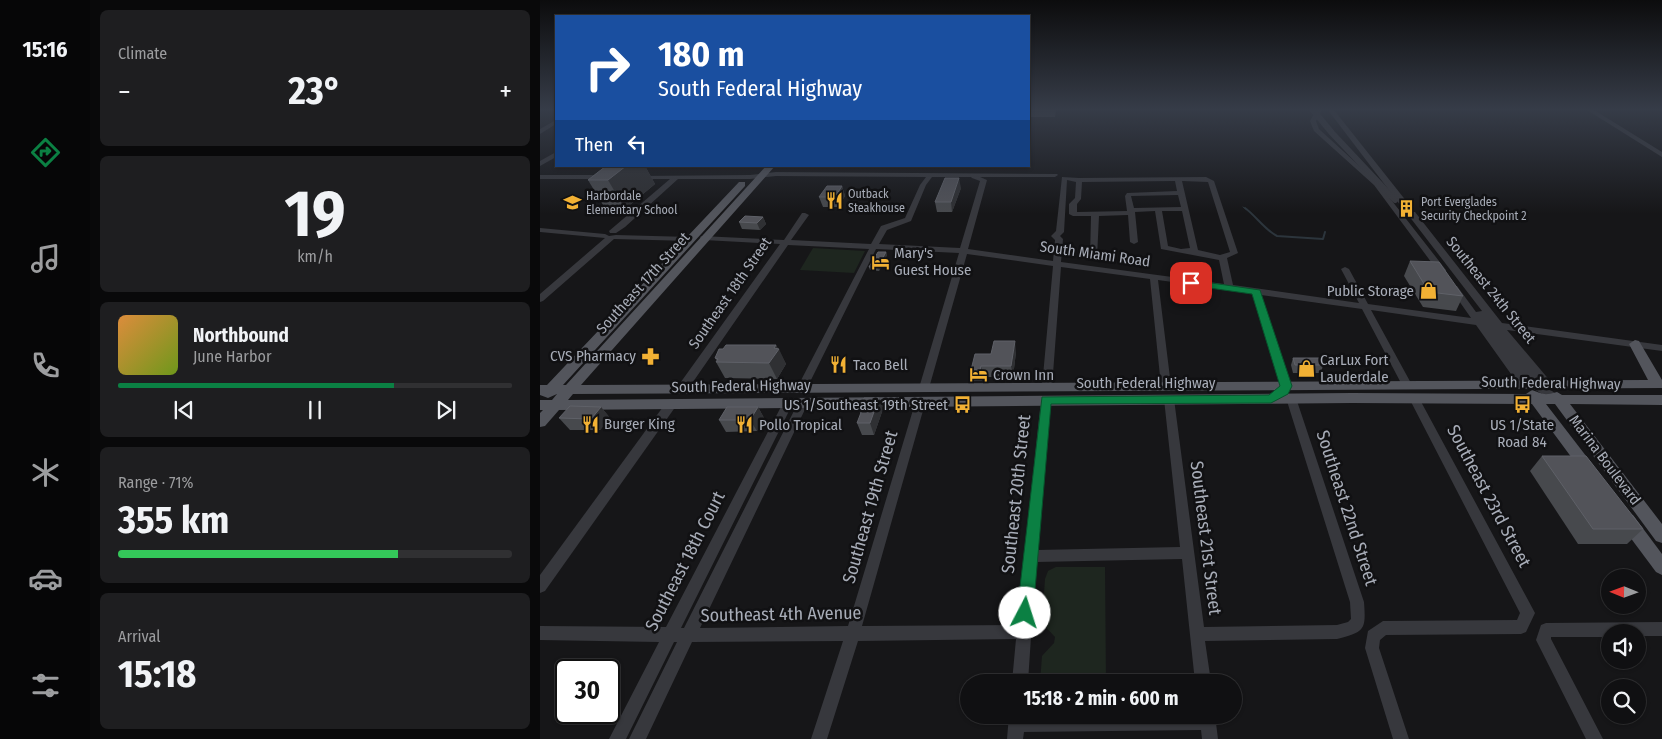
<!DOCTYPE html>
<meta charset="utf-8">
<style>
body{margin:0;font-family:"Fira Sans Condensed",sans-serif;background:#1e1e20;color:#f1f3f6;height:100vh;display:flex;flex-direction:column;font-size:19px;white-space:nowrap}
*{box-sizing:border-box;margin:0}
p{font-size:16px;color:#9c9d9f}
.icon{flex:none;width:28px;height:28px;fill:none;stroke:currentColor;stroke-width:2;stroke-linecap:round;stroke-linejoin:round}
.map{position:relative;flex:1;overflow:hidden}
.drawer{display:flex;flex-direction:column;gap:10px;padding:10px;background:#09090a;width:450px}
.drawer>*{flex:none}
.hud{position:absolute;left:15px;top:15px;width:475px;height:152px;border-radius:0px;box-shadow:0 1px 4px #0004,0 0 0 1px #303032;background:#1a4fa0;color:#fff;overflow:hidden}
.needle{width:32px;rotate:271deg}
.fabs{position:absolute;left:1061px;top:569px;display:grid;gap:10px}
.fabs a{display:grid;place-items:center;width:45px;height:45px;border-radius:50%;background:#101012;box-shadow:0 1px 4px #0004,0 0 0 1px #303032;font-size:25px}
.speed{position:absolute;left:15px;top:659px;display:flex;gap:10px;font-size:25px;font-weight:700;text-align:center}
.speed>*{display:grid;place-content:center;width:65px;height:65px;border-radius:50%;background:#101012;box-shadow:0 1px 4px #0004,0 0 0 1px #303032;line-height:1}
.speed .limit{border:2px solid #111;border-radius:8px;background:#fff;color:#111}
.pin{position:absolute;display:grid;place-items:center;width:42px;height:42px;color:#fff;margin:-21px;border-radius:10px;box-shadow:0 2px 8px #0006}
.me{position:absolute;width:55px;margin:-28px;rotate:5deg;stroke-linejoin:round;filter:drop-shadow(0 0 4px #0008)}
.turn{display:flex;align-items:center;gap:18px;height:105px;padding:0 20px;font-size:22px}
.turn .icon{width:65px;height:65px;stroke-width:2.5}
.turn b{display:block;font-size:35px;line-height:42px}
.then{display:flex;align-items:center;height:48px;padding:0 20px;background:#0003;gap:10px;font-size:19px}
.big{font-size:38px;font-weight:700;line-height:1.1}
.drawer .widget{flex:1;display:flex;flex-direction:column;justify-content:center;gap:8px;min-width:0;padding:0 18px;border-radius:8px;background:#1e1e20}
.drawer .dial{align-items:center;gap:0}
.dial b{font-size:65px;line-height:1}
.song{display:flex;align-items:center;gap:15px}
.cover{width:60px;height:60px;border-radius:8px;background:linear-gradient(135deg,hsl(30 70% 55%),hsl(80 70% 35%))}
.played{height:5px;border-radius:2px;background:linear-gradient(90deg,#0b8043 70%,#303032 70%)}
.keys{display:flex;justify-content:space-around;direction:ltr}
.heat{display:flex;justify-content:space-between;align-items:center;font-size:28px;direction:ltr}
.charge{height:8px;border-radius:4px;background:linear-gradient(90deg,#34c759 71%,#303032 0)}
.trip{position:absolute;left:420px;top:674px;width:282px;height:50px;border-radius:25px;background:#101012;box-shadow:0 1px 4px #0004,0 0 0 1px #303032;font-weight:700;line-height:50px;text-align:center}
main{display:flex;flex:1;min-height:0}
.tab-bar{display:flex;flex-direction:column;width:90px;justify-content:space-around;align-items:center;background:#060607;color:#9c9d9f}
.tab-bar .icon{width:35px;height:35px}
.tab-bar .on{color:#0b8043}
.tab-bar b{font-size:22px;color:#f1f3f6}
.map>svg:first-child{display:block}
</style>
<main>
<nav class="tab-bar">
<b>15:16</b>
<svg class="icon on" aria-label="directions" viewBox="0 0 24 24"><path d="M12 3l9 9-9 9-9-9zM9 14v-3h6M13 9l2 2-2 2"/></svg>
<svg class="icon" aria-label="music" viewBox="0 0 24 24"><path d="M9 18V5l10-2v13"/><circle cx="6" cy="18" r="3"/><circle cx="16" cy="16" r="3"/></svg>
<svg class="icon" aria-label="phone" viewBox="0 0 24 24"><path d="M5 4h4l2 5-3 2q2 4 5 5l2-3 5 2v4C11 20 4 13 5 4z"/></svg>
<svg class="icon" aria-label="climate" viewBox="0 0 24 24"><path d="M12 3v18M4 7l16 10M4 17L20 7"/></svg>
<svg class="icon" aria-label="car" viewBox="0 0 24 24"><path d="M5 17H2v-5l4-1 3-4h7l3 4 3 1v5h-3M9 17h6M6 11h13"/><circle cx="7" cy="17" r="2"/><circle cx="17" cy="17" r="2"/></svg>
<svg class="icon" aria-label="filters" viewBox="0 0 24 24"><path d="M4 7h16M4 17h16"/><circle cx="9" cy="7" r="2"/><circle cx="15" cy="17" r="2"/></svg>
</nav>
<section class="drawer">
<div class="widget"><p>Climate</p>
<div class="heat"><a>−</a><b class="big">23°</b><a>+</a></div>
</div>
<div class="widget dial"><b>19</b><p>km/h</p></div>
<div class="widget">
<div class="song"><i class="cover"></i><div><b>Northbound</b><p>June Harbor</p></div></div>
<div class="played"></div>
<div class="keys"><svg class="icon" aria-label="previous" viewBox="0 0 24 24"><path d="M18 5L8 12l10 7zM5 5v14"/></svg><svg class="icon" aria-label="pause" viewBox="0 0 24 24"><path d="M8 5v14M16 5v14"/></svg><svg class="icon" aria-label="next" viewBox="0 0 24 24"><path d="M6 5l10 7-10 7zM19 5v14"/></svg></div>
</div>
<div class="widget"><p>Range · 71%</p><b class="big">355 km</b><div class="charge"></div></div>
<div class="widget"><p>Arrival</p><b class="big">15:18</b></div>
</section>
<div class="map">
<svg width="1122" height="739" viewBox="0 0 1122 739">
<rect width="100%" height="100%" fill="#161618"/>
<g fill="#1e261f">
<polygon points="273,248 325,251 314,273 260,270"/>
<polygon points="516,567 565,567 566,682 500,682 502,656 514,643 515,637 502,623 505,579 508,571"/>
</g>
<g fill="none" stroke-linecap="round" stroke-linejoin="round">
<polyline stroke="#2c353c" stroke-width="1" points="703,207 707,210"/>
<path stroke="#2c353c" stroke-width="2" d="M 705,208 C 716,216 725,230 737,236 L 783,239 L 785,232"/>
<g fill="#37383d" fill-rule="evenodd">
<polygon points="776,110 782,110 776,121 779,129 838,183 906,270 906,274 900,274 834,185 774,131 770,121"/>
<polygon points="788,110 794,110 867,202 867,206 861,206"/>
<polygon points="1047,110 1054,110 1122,152 1122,157"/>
<polygon points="16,120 16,124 0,134 0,129"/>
<polygon points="16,152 16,157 0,166 0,161"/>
<path d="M 236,172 L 517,174 L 518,175 L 515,177 L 440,177 L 447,180 L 428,249 L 513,261 L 515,240 L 511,236 L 516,231 L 522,177 L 539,178 L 666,177 L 674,181 L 698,253 L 687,258 L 693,285 L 819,303 L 801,269 L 805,267 L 809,269 L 828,304 L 931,318 L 910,288 L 911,286 L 917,286 L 936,312 L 942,311 L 869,216 L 869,212 L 875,212 L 962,323 L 1122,345 L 1122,351 L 967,330 L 1011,382 L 1012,385 L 1008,388 L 1024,400 L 1023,403 L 1019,404 L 992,388 L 989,383 L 989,388 L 981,388 L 936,325 L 831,310 L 872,385 L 867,389 L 862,385 L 822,309 L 721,295 L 751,386 L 746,390 L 741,386 L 712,293 L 618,280 L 631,386 L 626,390 L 621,386 L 610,279 L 521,267 L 512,387 L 507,391 L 502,387 L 513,266 L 427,254 L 389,388 L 384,392 L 379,388 L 419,253 L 336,249 L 267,388 L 262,392 L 257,388 L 329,249 L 248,245 L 146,392 L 138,392 L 137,389 L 138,386 L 240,244 L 164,240 L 160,238 L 161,236 L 244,240 L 262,213 L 265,213 L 269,215 L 251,240 L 331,244 L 341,226 L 365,218 L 380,185 L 386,177 L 236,176 L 210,179 L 138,179 L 85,227 L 76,233 L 70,233 L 69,231 L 130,179 L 98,179 L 95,177 L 96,176 L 210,175 ZM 392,177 L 431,177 L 432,178 L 440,181 L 420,248 L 339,244 L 347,230 L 371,221 L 386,185 ZM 527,180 L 536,182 L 535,198 L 529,204 L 529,214 L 533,216 L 551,216 L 550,260 L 556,260 L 557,258 L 559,216 L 588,215 L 590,242 L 594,244 L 598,242 L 595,212 L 615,211 L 621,249 L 679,260 L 684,284 L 521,262 L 523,239 L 520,236 L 524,232 ZM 635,181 L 637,191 L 587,193 L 585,196 L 587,211 L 537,212 L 537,204 L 541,199 L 542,182 ZM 642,181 L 668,182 L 690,252 L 680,255 L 658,250 ZM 638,195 L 641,207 L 594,208 L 591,196 ZM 622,211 L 642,211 L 650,248 L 641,249 L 628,246 Z"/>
<polygon points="0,175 64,175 67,177 64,179 0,179"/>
<polygon points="0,228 65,234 69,236 76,235 150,237 154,239 150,241 74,239 3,301 0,302 0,294 65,238 0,232"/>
<path d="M 751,394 L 755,395 L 824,602 C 826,630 825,632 797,639 L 665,641 L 671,682 L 655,682 L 642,559 L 496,562 L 488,682 L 472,682 L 476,639 L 318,641 L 287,739 L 271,739 L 303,641 L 152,642 L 106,739 L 89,739 L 137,642 L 134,642 L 86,739 L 69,739 L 119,642 L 0,640 L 0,626 L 126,627 L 244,401 L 245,398 L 253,398 L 254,401 L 141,628 L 144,628 L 259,401 L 260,398 L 268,398 L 269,401 L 160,628 L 308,626 L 376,400 L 377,397 L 385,397 L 386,400 L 322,626 L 477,625 L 501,400 L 502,397 L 510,397 L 511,400 L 497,550 L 640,547 L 624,399 L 625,396 L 633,396 L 634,399 L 664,627 L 797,625 L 808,622 L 811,619 L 810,602 L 746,398 L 747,395 Z"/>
<polygon points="874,394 878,395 879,398 995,613 986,632 981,634 846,635 840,640 839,648 869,739 853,739 825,648 828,631 843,621 977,620 980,613 869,398 870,395"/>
<polygon points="132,399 136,400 137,403 136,406 5,591 0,593 0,575 128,400"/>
<polygon points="1122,622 1122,636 1098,636 1098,632 1070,632 1070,637 1011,637 1011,639 1063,739 1046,739 996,640 1001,625 1006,623"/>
<polygon points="469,715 675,715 678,739 662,739 661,730 484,732 483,739 467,739"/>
</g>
<g fill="#53555c" fill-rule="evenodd">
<path d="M 226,166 L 235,166 L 41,385 L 1108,380 L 1089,344 L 1095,340 L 1099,341 L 1122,380 L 1122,388 L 33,394 L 28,400 L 812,393 L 986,394 L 992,390 C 1004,394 1003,396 1017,392 L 1022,395 L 1122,395 L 1122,405 L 1030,404 L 1122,524 L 1122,543 L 1116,541 L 1015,404 L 1006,404 L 1053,465 L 1055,469 L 1053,473 L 1048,475 L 1043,473 L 992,404 L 812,403 L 19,410 L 5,426 L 0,427 L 0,413 L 3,410 L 0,410 L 0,400 L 12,400 L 17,394 L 8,398 L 0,395 L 0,385 L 7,385 L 199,182 L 205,182 L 205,186 L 23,385 L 26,385 Z"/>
<polygon points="1087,513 1093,515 1122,554 1122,575 1116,572 1081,525 1079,520 1081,515"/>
</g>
<polyline stroke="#37383d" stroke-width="6" points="773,110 792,133 855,200"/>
</g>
<g fill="#47494d">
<polygon points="489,110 516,110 515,117 489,117"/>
<polygon points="66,166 105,166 115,184 85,209 66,210 48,180"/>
<polygon points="302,186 305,196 298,207 283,207 279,197"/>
<polygon points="421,188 412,212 397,212 395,202"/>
<polygon points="863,204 872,210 868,211 867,214 862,208"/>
<polygon points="223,217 226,224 220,230 202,229 199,222"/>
<polygon points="346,252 347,255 339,271 330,270 329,267"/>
<polygon points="870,261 923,296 916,311 883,307 864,276"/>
<polygon points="236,345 246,364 237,379 185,378 176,362 177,361 175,358"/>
<polygon points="476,352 473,377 443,377 442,381 434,381 431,370 451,354"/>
<polygon points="753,358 783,365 781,373 753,373 751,365"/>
<polygon points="339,398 343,409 334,435 322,435 317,423 321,414 319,410"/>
<polygon points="61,407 70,418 60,430 30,430 19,418"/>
<polygon points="218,407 224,418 217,431 186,432 179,420"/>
<polygon points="1002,456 1103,529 1087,544 1038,544 990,471"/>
</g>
<g fill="#2f3033">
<polygon points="86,166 105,166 115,184 85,209 68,180"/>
<polygon points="419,178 421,188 412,212 411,202"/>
<polygon points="302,186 305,196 298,207 295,197"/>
<polygon points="869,207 873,207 872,210 868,211"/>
<polygon points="223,217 226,224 220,230 217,223"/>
<polygon points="346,252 347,255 339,271 338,267"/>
<polygon points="475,341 476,352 473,377 471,366"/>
<polygon points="236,345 238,350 239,349 246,364 237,379 229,363"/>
<polygon points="441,366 443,377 442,381 440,370"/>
<polygon points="339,398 343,409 334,435 330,423"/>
<polygon points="61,407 70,418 60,430 51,419"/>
<polygon points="218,407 224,418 217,431 210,420"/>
</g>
<g fill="#525359" stroke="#5f6168">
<polygon points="66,166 86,166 68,180 48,180"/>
<polygon points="405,178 419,178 411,202 395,202"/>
<polygon points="287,186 302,186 295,197 279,197"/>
<polygon points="870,203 873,207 869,207 868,211 863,204"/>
<polygon points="205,216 223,217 217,223 199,222"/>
<polygon points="338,252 346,252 338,267 329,267"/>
<polygon points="870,261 899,262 923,296 889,292"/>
<polygon points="454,341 475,341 471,366 441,366 440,370 431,370 435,354 451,354"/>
<polygon points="186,345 236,345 234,348 239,349 229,363 176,362 178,359 175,358 179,349 183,349"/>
<polygon points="753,358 781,358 783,365 755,365"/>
<polygon points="324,398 339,398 330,423 317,423 322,410 319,410"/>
<polygon points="30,406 61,407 51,419 19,418"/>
<polygon points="187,407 218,407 210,420 179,420"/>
<polygon points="1002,456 1046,456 1103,529 1053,529"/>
</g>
<linearGradient id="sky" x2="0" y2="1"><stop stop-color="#0c0c0d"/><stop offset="0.51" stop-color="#363c48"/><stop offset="1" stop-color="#363c48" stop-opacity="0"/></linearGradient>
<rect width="1122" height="214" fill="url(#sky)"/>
<polygon fill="#0b8043" stroke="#07532c" points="651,280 720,290 752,386 748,394 731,403 511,404 493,613 491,619 485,621 479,619 477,613 502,397 729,395 740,386 712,294 648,285 646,283"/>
<defs>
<symbol id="restaurant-bare" viewBox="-9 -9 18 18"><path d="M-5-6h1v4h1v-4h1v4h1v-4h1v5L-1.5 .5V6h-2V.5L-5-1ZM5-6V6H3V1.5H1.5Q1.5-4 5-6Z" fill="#f2b134" stroke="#111113" stroke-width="2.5" paint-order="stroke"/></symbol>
<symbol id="school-bare" viewBox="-9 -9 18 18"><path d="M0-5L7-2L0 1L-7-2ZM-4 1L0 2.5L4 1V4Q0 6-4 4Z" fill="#f2b134" stroke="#111113" stroke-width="2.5" paint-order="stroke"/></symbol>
<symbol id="building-bare" viewBox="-9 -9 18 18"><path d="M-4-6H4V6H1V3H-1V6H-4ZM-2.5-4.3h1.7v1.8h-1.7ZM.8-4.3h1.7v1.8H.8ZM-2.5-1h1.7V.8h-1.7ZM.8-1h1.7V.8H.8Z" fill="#f2b134" stroke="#111113" stroke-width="2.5" paint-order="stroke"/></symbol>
<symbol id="hotel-bare" viewBox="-9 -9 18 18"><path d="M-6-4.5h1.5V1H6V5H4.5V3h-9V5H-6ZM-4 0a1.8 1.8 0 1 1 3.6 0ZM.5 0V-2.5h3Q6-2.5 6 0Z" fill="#f2b134" stroke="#111113" stroke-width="2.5" paint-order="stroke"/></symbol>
<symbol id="shop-bare" viewBox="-9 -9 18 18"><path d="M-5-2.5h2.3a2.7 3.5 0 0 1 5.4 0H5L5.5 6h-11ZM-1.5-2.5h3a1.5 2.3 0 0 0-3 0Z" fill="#f2b134" stroke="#111113" stroke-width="2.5" paint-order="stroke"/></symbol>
<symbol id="pharmacy-bare" viewBox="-9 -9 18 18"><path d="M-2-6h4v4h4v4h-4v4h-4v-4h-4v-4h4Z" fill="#f2b134" stroke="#111113" stroke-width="2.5" paint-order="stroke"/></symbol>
<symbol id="bus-bare" viewBox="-9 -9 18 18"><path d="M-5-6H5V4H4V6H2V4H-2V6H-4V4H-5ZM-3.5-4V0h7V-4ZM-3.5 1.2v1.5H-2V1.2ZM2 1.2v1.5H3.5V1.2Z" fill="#f2b134" stroke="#111113" stroke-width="2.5" paint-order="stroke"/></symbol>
</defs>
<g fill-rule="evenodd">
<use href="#restaurant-bare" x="282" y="188" width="25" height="25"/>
<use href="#school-bare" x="20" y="190" width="25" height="25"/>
<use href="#building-bare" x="854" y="196" width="25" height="25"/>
<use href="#hotel-bare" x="328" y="250" width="25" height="25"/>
<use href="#shop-bare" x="876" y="278" width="25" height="25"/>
<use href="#pharmacy-bare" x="98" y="344" width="25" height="25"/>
<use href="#restaurant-bare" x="286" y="352" width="25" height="25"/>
<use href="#shop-bare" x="754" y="356" width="25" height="25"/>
<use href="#hotel-bare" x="426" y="362" width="25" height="25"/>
<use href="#bus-bare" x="970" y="392" width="25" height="25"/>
<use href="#bus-bare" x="410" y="392" width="25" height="25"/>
<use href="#restaurant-bare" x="38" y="412" width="25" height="25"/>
<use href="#restaurant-bare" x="192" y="412" width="25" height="25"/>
</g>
<g text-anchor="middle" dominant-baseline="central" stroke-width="5" stroke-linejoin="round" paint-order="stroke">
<g font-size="12" fill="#a8adb8" stroke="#111113" text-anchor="start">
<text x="308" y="194">Outback<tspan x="308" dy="14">Steakhouse</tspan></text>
<text x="46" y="196">Harbordale<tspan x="46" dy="14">Elementary School</tspan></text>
<text x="881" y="202">Port Everglades<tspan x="881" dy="14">Security Checkpoint 2</tspan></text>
</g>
<g font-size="15" fill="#a8adb8" stroke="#111113" text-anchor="start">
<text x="354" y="253">Mary's<tspan x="354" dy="17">Guest House</tspan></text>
<text x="874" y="291" text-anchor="end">Public Storage</text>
<text x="96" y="356" text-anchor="end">CVS Pharmacy</text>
<text x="780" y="360">CarLux Fort<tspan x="780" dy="17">Lauderdale</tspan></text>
<text x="313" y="365">Taco Bell</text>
<text x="453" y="375">Crown Inn</text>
<text x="408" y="405" text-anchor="end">US 1/Southeast 19th Street</text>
<text x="64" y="424">Burger King</text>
<text x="219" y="425">Pollo Tropical</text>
<text x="982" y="425" text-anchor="middle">US 1/State<tspan x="982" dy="17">Road 84</tspan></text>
</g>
<g font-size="15" fill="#a8adb8" stroke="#111113">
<text transform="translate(555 254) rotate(8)">South Miami Road</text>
<text transform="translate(103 283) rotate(-48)">Southeast 17th Street</text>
<text transform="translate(951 290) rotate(51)">Southeast 24th Street</text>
<text transform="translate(190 293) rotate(-55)">Southeast 18th Street</text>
<text x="606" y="383">South Federal Highway</text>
<text transform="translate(1011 383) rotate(1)">South Federal Highway</text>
<text transform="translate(201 386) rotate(-1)">South Federal Highway</text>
<text transform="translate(1065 460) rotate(53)">Marina Boulevard</text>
</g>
<g font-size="18" fill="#a8adb8" stroke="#111113">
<text transform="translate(476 494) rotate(-84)">Southeast 20th Street</text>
<text transform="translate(949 496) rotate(62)">Southeast 23rd Street</text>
<text transform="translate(330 507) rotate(-74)">Southeast 19th Street</text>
<text transform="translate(807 508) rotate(72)">Southeast 22nd Street</text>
<text transform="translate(666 538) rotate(83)">Southeast 21st Street</text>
<text transform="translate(145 561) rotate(-63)">Southeast 18th Court</text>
<text transform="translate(241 614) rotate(-1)">Southeast 4th Avenue</text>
</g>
</g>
</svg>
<div class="fabs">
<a><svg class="needle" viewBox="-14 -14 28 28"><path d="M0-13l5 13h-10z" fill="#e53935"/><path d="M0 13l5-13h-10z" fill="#9c9d9f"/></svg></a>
<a><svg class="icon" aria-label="sound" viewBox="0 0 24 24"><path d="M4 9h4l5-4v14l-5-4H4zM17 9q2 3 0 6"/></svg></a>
<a><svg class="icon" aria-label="search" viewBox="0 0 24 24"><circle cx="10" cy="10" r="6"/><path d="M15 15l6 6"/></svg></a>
</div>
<div class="speed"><div class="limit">30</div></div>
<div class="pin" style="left:651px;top:283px;background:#d93025"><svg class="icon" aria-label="arrive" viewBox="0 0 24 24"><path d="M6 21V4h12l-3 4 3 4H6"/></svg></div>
<svg class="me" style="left:485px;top:613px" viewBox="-20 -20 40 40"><circle r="19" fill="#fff"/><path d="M0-13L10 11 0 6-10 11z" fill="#0b8043"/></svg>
<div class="trip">15:18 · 2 min · 600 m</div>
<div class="hud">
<div class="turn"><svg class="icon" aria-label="right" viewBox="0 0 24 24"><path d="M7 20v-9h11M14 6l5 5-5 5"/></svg><div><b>180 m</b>South Federal Highway</div></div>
<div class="then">Then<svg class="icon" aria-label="left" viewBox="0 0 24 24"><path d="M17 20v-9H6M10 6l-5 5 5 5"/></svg></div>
</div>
</div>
</main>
